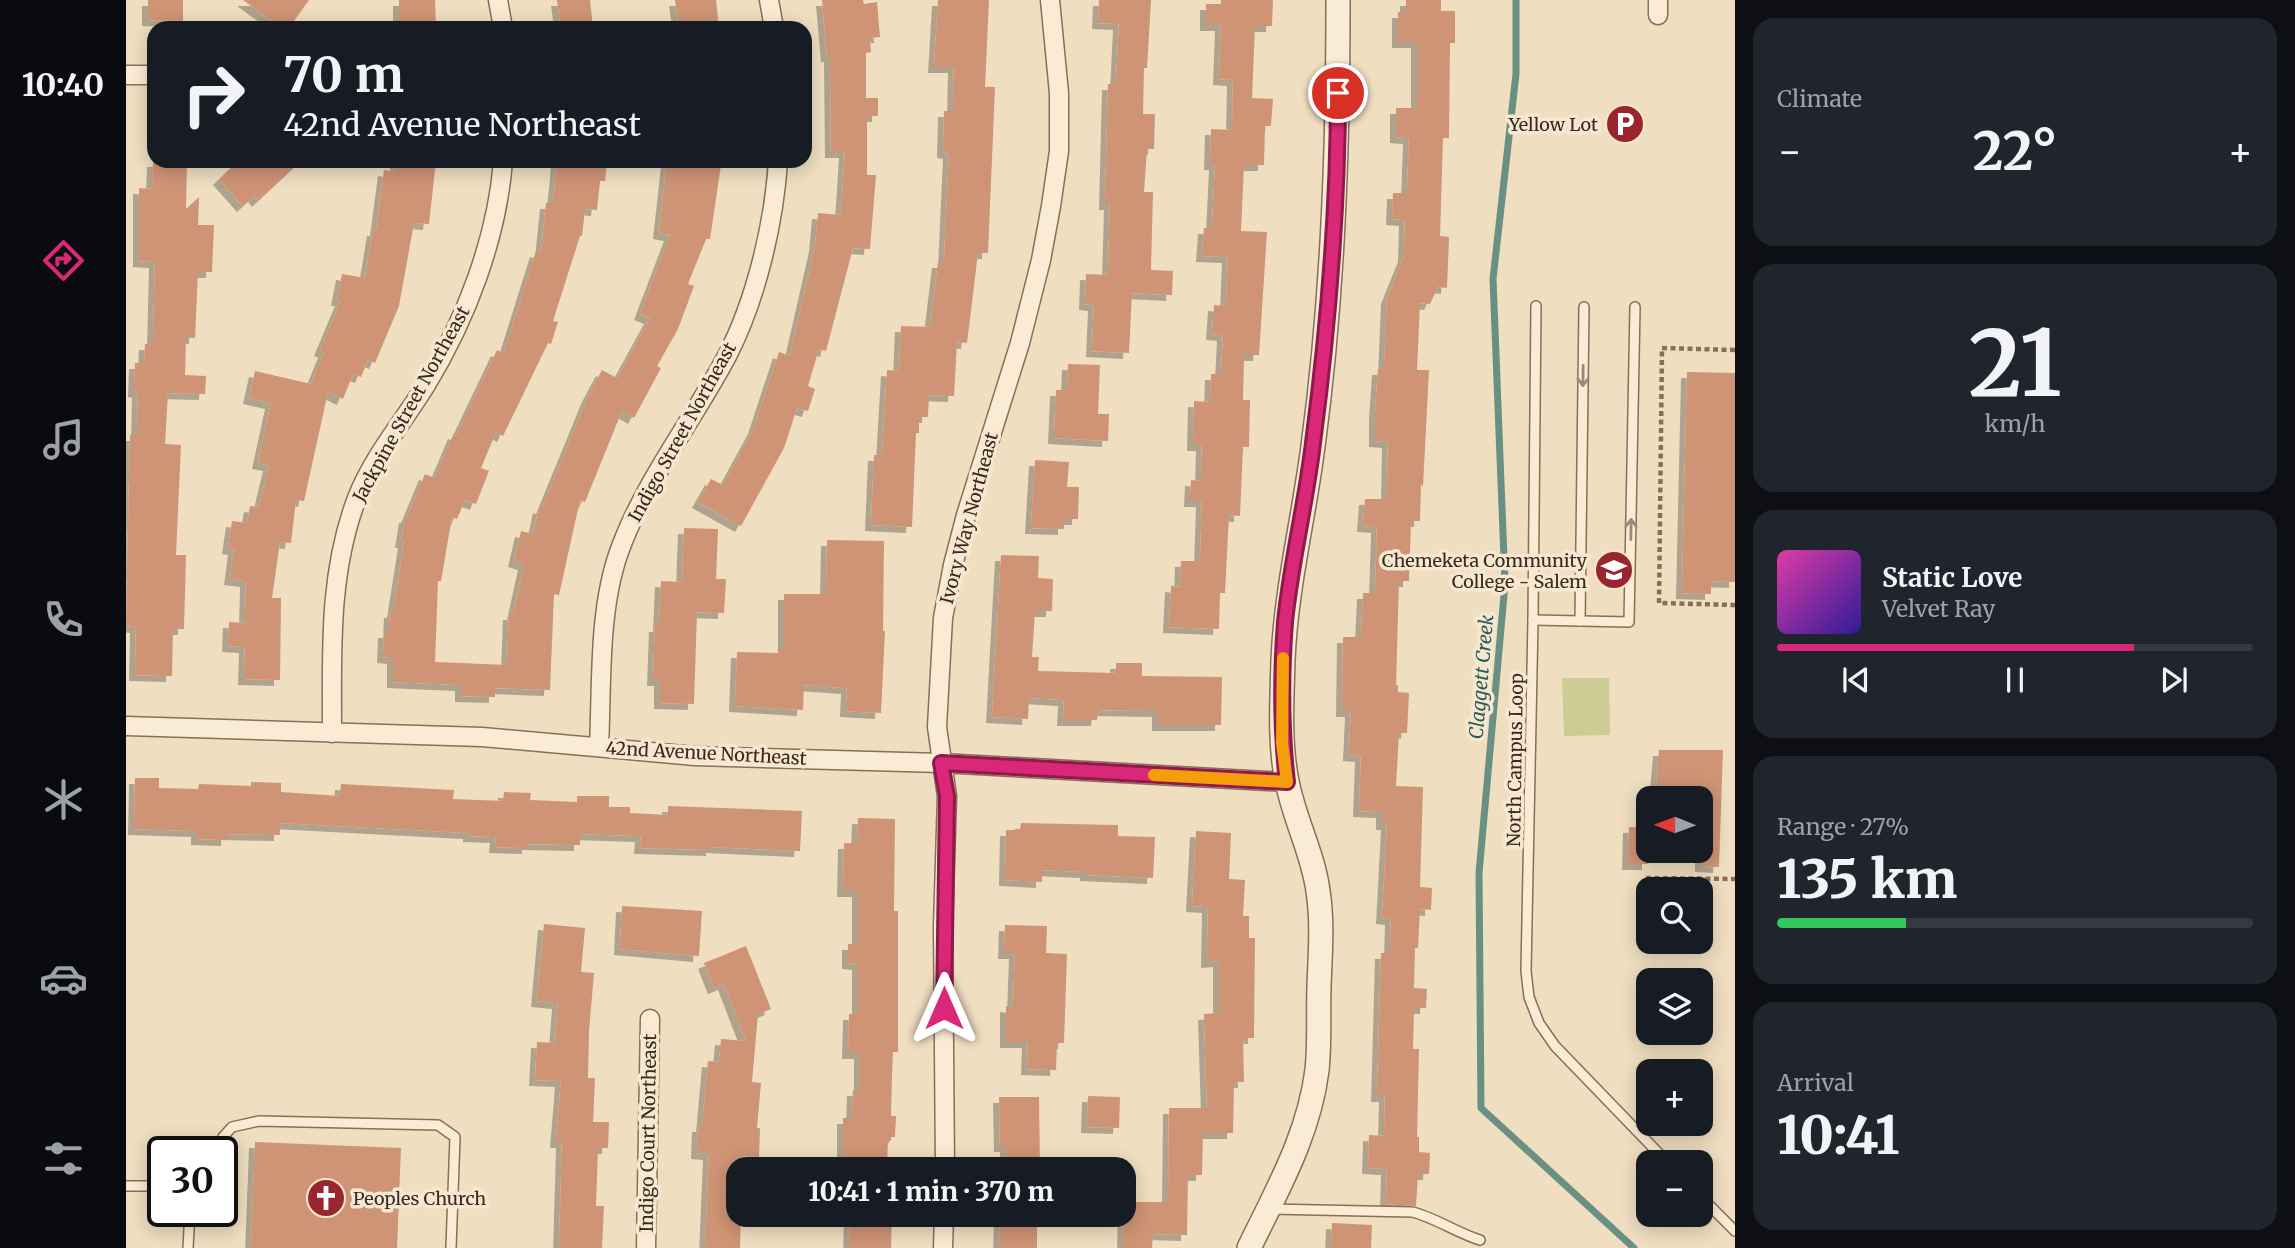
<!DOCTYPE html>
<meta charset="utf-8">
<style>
body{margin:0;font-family:Merriweather,serif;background:#20242c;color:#f1f3f6;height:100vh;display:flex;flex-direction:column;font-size:26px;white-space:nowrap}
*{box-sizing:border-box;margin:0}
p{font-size:23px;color:#9ea1a6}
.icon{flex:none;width:38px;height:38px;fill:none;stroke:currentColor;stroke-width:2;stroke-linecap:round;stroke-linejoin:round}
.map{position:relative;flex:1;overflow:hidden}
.drawer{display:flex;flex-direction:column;gap:18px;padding:18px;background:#0d0f14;width:560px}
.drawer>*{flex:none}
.banner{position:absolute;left:21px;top:21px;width:665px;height:147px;border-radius:21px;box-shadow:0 4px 18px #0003;background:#171b24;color:#f1f3f6;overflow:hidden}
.needle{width:46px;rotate:271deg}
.fabs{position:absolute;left:1510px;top:786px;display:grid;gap:14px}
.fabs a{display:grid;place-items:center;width:77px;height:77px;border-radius:14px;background:#171b24;box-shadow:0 4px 18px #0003;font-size:35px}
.speed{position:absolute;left:21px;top:1136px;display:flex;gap:14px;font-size:35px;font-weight:700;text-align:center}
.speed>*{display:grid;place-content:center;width:91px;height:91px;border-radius:50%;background:#171b24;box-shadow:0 4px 18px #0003;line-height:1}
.speed .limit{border:4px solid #111;border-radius:10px;background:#fff;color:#111}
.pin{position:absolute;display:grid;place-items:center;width:60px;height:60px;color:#fff;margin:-30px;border:4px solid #fff;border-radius:50%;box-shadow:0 2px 7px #0007}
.me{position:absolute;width:77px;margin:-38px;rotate:0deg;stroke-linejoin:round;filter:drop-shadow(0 0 5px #0008)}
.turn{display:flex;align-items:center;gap:24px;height:147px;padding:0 21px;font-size:32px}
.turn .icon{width:91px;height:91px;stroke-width:2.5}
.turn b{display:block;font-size:49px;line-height:60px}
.big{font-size:52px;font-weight:800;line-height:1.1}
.drawer .widget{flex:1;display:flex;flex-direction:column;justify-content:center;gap:10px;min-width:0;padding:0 24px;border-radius:21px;background:#20242c}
.drawer .dial{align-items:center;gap:0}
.dial b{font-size:91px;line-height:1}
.song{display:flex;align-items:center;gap:21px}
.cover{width:84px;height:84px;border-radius:10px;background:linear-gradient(135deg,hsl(320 70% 55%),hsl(250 70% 35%))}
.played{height:7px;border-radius:4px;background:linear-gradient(90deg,#db2777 75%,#363941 75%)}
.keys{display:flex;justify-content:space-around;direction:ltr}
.heat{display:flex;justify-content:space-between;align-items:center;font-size:38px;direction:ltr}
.charge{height:10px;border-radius:5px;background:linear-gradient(90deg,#34c759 27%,#363941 0)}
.trip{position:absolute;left:600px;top:1157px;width:410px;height:70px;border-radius:21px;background:#171b24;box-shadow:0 4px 18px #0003;font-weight:800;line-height:70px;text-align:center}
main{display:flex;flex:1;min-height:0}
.tab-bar{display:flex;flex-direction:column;width:126px;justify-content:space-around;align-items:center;background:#090b0e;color:#9ea1a6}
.tab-bar .icon{width:49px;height:49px}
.tab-bar .on{color:#db2777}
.tab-bar b{font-size:32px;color:#f1f3f6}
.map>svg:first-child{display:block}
</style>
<main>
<nav class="tab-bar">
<b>10:40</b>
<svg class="icon on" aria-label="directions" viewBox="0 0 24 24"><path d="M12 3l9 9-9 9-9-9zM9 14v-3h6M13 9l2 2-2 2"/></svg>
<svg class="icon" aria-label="music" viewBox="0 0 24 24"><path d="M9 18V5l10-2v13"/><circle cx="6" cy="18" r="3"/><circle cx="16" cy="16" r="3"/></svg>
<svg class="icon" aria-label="phone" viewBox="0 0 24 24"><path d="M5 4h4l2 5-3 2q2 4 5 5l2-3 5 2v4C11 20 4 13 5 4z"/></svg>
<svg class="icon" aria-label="climate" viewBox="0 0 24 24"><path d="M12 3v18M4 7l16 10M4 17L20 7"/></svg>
<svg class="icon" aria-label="car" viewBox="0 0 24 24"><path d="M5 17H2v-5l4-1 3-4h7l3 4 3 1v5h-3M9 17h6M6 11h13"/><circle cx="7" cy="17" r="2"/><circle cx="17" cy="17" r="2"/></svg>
<svg class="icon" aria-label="filters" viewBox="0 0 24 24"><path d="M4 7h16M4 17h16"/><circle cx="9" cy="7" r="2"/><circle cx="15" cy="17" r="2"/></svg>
</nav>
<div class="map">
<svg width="1609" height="1248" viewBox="0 0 1609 1248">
<defs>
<filter id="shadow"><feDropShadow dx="-6" dy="6" stdDeviation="0" flood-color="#0004"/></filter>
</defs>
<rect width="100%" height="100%" fill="#efdec0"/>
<polygon fill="#cbcd94" points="1436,678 1483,678 1484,735 1438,736"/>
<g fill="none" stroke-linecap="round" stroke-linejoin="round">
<polyline stroke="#6a8f83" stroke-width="7" points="1390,0 1390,74 1367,279 1379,584 1353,873 1355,1108 1508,1248"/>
</g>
<g fill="#ce9475" filter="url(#shadow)">
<polygon points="22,0 57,0 57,21 22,20"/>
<polygon points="117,0 183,0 163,28 155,28"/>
<polygon points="273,0 309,0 310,28 273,28"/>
<polygon points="431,0 464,0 467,28 435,28"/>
<polygon points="549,0 590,0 593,28 553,28"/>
<polygon points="696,0 737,0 738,4 751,2 754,37 744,38 745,52 740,53 740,98 752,98 752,116 741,116 741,175 750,175 744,249 727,248 700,351 693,349 682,386 689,389 682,411 671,408 658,448 615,526 572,502 585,479 597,485 628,428 653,352 664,356 689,246 692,213 715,215 719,152 705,152 704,56 701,56"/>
<polygon points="812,0 863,0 859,87 869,87 862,253 852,253 841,343 831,342 828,396 803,395 802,417 793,417 793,433 790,433 786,527 745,525 748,455 756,455 761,370 773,371 775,326 804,327 812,262 818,262 823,153 817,152 818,111 827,111 828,67 808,67"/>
<polygon points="973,0 1025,0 1021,68 1018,68 1017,114 1029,114 1028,149 1021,149 1018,192 1027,192 1025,270 1047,271 1046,295 1006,293 1003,353 966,351 968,305 959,304 960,274 982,275 984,204 979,204 982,84 990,84 993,24 972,23"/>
<polygon points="1095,0 1147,0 1146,26 1129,26 1126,98 1147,99 1145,126 1139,126 1138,165 1118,165 1115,231 1141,232 1133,355 1118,355 1117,400 1124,400 1123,447 1117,447 1114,516 1103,515 1099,593 1094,593 1093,629 1043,627 1045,586 1054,587 1055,561 1074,561 1076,501 1064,501 1065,480 1075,481 1076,445 1067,445 1068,401 1084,402 1085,374 1095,374 1097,335 1086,334 1088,305 1100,306 1102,257 1076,256 1078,228 1086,228 1089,164 1084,164 1085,129 1106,130 1107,80 1093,79 1095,25 1080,25 1080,4 1095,4"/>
<polygon points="1280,0 1315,0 1315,11 1329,11 1329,43 1324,43 1323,138 1317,138 1314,236 1323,237 1321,288 1312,287 1304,304 1294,303 1291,370 1303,370 1297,486 1295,485 1294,521 1285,521 1283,581 1273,581 1270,685 1272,685 1272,692 1283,693 1281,733 1273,733 1270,786 1297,787 1294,887 1306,888 1305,910 1294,909 1292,948 1289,948 1288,988 1301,989 1300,1008 1288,1008 1287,1049 1293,1049 1291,1137 1293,1137 1293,1152 1304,1153 1303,1174 1292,1174 1290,1206 1260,1204 1261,1169 1242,1168 1243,1135 1258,1136 1259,1096 1251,1096 1255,953 1264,953 1265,919 1256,918 1261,824 1256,824 1256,812 1233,811 1235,756 1223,755 1225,711 1216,711 1217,637 1235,637 1237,593 1249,593 1251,527 1237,526 1239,499 1261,499 1262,442 1249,441 1249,414 1252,369 1258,369 1261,298 1278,256 1279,220 1266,219 1267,193 1281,193 1283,138 1270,137 1270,108 1291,108 1291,42 1272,42 1272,12 1280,12"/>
<polygon points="27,161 61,161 60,209 73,197 72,225 88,225 86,272 72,272 69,338 60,338 59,375 80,376 79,394 42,393 39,444 55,445 50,555 60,555 58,629 47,629 46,676 9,675 10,627 0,626 4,435 11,435 12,392 8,391 9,363 18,363 19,344 27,344 29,262 13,261 13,188 26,189"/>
<polygon points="112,161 175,161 132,201 128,196 117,206 93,179"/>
<polygon points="270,161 310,161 303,224 288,223 273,306 249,363 242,360 235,377 227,374 217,399 202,392 178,501 170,500 165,543 154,542 146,598 155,598 154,680 118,679 119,647 102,646 103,622 119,623 120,581 104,579 108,549 102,548 106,521 121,523 124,506 133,507 143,465 132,463 145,403 123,398 129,371 185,384 198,352 194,350 215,300 211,300 216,274 239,278 247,230 250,230 258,170 269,172"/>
<polygon points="431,161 481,163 479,181 474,181 471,210 459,209 456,236 454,236 427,321 432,322 425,344 422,343 377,436 370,432 355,468 363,471 350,504 339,500 331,519 326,517 315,581 312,581 309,662 381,665 383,614 387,614 398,564 388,561 395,531 407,534 413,507 416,508 462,396 476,370 491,378 524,318 514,314 544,235 533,233 541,161 595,165 584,239 580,239 562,284 568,286 552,329 531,366 535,368 508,418 496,411 459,502 454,500 433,595 428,594 424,690 369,688 369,697 335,696 335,685 267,682 267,658 257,657 258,632 263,632 264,612 267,612 278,542 275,542 279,517 281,517 299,474 309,478 328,433 331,434 371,350 378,353 410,251 415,252 420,203 427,203"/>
<polygon points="942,364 974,365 972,414 983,414 982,441 928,438 930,390 941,390"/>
<polygon points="1561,372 1609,373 1609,582 1585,581 1585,594 1556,593"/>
<polygon points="909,460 943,462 941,487 953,487 952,519 938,519 938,529 905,528"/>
<polygon points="558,528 592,529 590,579 600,579 598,613 571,612 568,704 534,703 534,680 527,680 529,626 533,626 535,581 556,582"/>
<polygon points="701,540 758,541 757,631 759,631 755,713 720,711 721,688 678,685 677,710 609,706 611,652 652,653 652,648 658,648 658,594 700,594"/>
<polygon points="875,555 913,556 912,578 927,579 926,611 909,611 906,657 913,657 912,671 990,673 990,663 1016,663 1016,676 1096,677 1095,725 1032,725 1032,711 972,710 971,720 937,720 938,700 903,698 902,719 866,717"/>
<polygon points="1533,750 1597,750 1593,867 1575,866 1575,798 1529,798"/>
<polygon points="9,778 33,778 33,788 72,789 73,784 125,786 125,782 155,783 155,792 214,796 215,784 328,790 327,799 377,801 378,792 405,793 404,800 451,802 451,796 483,796 483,807 504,807 504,813 542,815 542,806 676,811 674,851 586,847 586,850 514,848 515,836 454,834 454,845 402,844 402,848 369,847 370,837 343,836 343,833 154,823 154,835 101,834 101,840 71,839 71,831 8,829"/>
<polygon points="732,818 769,819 768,911 772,911 772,1052 767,1052 766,1076 765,1116 770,1116 769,1137 765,1137 765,1141 762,1141 761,1166 717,1165 717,1118 726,1118 727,1090 734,1090 734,1053 722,1053 723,1014 732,1014 732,964 722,963 722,944 732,944 732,891 717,891 718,843 731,843"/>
<polygon points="895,823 992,825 992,836 1029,837 1027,878 960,875 960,872 916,870 916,882 879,880 880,830 894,830"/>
<polygon points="1503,827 1522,827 1522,864 1502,864"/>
<polygon points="1070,831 1105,833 1103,879 1119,880 1117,916 1123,916 1123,938 1129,938 1128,1038 1117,1038 1118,1082 1108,1082 1107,1133 1077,1133 1076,1175 1062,1175 1061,1235 1027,1234 1026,1248 997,1248 998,1202 1042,1202 1043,1108 1081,1108 1078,1014 1093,1013 1093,961 1081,962 1082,907 1066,906"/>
<polygon points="496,906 576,911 573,956 494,949"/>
<polygon points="418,924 459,928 455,972 468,973 463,1031 462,1078 469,1078 467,1122 483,1122 482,1148 472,1148 470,1206 478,1206 476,1248 433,1248 436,1142 430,1142 435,1081 409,1080 411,1042 429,1043 432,1003 411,1001"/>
<polygon points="879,925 921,926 920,953 941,954 938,1043 931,1043 930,1070 901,1069 902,1042 880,1042 880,1006 887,1007 889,953 878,953"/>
<polygon points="620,946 645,1009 632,1014 626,1082 635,1083 631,1128 634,1128 633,1157 617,1156 617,1169 612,1169 612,1214 615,1214 614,1248 579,1248 583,1154 571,1153 572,1126 576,1126 582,1061 593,1062 595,1039 620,1041 598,984 588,988 578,963"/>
<polygon points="962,1096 994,1097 993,1128 961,1127"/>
<polygon points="873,1097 913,1097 914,1169 880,1169 880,1146 874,1146"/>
<polygon points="129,1142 275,1148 271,1248 125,1248"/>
<polygon points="724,1214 766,1214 765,1248 723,1248"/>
<polygon points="874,1214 911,1214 911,1248 873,1248"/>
<polygon points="1206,1223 1246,1225 1245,1248 1205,1248"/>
</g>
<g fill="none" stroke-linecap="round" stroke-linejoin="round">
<defs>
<g id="service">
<polyline points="1410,306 1407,620 1400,971 1403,997 1413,1023 1429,1046 1541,1162"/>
<polyline points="1407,620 1503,622 1509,307"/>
<polyline points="1454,621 1458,307"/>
<polyline points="91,1152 97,1137 106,1127 133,1121 312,1125 329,1137 325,1248"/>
<polyline points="0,1186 37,1186"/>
<polyline points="1575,1197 1609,1231"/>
<path d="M 1144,1209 L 1286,1212 C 1308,1217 1331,1233 1354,1240"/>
<polyline points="62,1248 64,1211"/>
</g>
<g id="minor">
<polyline points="372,0 377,28"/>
<polyline points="643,0 648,28"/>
<polyline points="1532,15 1532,0"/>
<polyline points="0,75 28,75"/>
<polyline points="0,726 356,737 569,756 815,763 1161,782"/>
<path d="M 206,733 C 206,654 202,574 231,498 C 247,457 277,422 300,385 C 340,319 371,239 377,161"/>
<path d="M 473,747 C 476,685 472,611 493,552 C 518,482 566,422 601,356 C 630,300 648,224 652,161"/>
<polyline points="819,1169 817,927 821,796 811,727 817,618 827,565 840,515 894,343 915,260 925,206 933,151 933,93 924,0"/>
<polyline points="520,1248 524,1019"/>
<polyline points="817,1248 818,1214"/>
</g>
<path id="tertiary" d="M 1123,1248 C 1151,1190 1183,1135 1191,1070 C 1194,1043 1192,1014 1193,987 C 1194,956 1197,923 1192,891 C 1187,853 1168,819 1161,781 C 1153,742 1156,700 1157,660 C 1160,588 1178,517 1187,446 C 1207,298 1212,149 1212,0"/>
</defs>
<use href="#service" stroke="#896e58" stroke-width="12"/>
<use href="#minor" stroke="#896e58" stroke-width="21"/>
<use href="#tertiary" stroke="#896e58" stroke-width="26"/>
<g stroke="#896e58" stroke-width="4.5" stroke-dasharray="5 3.5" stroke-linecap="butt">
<polyline points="1609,350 1536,348 1533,603 1609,605"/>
<polyline points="1520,878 1609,879"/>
</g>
<use href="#service" stroke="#faecd4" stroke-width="9"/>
<use href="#minor" stroke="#faecd4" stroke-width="18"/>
<use href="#tertiary" stroke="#faecd4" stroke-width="23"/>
</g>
<defs><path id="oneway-shaft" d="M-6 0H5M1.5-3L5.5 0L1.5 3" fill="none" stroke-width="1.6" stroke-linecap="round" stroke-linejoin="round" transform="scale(1.75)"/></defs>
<g stroke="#998a78">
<use href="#oneway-shaft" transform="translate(1457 376) rotate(91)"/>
<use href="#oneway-shaft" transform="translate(1505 529) rotate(-89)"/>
</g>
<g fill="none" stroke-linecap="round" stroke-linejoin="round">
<defs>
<path id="route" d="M 818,1008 L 821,796 L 815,763 L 1161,782 C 1155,729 1155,675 1159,622 C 1165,562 1180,503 1187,443 C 1202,328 1212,210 1212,93"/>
</defs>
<use href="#route" stroke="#8e194d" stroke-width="18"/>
<use href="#route" stroke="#db2777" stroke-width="12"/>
<polyline stroke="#f59e0b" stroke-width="12" points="1028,775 1161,782 1156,743 1157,658"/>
</g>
<defs>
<symbol id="parking-disc" viewBox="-11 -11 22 22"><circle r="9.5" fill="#99262f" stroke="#f6e8d0"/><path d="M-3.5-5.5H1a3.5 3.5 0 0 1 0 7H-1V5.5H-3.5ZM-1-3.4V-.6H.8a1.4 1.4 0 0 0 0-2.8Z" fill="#fff"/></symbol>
<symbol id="university-disc" viewBox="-11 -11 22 22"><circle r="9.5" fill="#99262f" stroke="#f6e8d0"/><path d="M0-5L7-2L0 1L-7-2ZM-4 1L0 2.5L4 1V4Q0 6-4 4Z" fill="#fff"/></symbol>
<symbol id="church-disc" viewBox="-11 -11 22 22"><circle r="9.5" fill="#99262f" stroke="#f6e8d0"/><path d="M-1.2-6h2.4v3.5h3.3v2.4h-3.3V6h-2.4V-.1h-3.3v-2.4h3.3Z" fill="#fff"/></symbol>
</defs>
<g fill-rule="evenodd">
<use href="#parking-disc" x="1477" y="102" width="44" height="44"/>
<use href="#university-disc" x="1466" y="548" width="44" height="44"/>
<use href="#church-disc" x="178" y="1176" width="44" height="44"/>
</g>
<g text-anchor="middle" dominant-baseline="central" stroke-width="7" stroke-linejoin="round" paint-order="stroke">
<g font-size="18" fill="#38281d" stroke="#f6e8d0" text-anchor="end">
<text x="1472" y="124">Yellow Lot</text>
<text x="1461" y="560">Chemeketa Community<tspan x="1461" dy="21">College - Salem</tspan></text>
<text x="227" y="1198" text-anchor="start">Peoples Church</text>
</g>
<g font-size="18" fill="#38281d" stroke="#f6e8d0">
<text transform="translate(285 404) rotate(-61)">Jackpine Street Northeast</text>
<text transform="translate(556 432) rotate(-61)">Indigo Street Northeast</text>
<text transform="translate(843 518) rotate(-75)">Ivory Way Northeast</text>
<text transform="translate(580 753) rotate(3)">42nd Avenue Northeast</text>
<text transform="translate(1389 760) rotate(-89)">North Campus Loop</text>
<text transform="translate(522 1133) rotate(-89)">Indigo Court Northeast</text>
</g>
<g font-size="19" font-style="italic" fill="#2b5852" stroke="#f6e8d0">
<text transform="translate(1355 677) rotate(-85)">Claggett Creek</text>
</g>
</g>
</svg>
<div class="fabs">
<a><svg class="needle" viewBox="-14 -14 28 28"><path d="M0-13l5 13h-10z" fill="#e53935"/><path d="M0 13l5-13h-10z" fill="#9ea1a6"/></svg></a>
<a><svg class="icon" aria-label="search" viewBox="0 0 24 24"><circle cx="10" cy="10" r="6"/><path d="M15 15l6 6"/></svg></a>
<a><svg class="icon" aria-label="layers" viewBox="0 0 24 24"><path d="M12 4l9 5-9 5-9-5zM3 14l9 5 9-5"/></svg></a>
<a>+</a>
<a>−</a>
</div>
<div class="speed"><div class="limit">30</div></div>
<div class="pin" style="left:1212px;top:93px;background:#d93025"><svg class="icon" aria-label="arrive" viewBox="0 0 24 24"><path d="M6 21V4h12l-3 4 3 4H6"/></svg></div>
<svg class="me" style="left:818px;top:1008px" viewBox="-20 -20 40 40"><path d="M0-17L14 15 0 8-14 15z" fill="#db2777" stroke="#fff" stroke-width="4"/></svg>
<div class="trip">10:41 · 1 min · 370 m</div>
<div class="banner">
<div class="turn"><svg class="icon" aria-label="right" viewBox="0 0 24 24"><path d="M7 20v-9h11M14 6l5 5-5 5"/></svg><div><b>70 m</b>42nd Avenue Northeast</div></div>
</div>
</div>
<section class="drawer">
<div class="widget"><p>Climate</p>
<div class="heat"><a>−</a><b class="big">22°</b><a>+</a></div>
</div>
<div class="widget dial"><b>21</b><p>km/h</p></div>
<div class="widget">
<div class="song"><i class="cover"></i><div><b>Static Love</b><p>Velvet Ray</p></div></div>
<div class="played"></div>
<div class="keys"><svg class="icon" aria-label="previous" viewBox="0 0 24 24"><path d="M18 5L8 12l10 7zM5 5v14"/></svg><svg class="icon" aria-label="pause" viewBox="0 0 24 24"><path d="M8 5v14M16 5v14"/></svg><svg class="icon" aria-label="next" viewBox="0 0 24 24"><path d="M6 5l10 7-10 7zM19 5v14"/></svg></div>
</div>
<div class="widget"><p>Range · 27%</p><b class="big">135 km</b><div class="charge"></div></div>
<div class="widget"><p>Arrival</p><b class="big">10:41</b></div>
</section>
</main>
